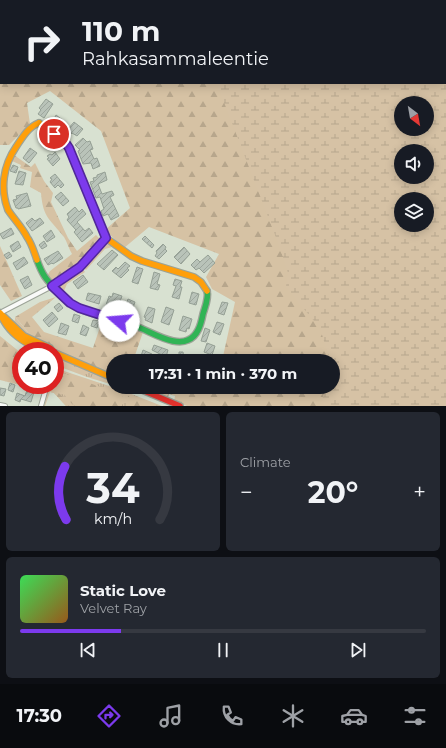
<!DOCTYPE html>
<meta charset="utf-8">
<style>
body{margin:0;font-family:Montserrat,sans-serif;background:#242831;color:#f1f3f6;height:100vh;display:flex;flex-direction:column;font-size:15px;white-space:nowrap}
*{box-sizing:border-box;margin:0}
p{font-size:13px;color:#9ea1a6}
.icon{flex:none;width:22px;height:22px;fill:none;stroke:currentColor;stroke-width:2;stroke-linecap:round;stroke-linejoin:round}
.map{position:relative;height:406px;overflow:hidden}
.panel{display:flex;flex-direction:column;gap:6px;padding:6px;background:#0d0f14;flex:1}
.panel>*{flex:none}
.banner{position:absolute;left:0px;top:0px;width:446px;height:84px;box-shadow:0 2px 10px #0003;background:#171b24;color:#f1f3f6;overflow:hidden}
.needle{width:26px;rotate:149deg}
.tools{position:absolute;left:394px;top:96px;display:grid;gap:8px}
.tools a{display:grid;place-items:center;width:40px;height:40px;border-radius:50%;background:#171b24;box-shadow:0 2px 10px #0003;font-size:20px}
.speed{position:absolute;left:12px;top:342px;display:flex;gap:8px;font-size:20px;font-weight:700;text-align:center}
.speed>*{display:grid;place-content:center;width:52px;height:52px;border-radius:50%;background:#171b24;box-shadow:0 2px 10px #0003;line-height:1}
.speed .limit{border:6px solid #d22;background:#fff;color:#111}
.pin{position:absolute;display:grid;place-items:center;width:34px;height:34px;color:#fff;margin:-17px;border:2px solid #fff;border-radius:50%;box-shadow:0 1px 4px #0007}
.me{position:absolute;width:44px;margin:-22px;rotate:288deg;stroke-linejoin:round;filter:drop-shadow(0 0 3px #0008)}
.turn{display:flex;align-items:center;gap:14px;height:84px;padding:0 16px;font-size:18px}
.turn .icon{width:52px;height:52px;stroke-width:2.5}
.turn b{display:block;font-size:28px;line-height:34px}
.big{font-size:30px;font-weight:700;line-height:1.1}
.panel .card{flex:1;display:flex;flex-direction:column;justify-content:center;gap:6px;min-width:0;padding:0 14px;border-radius:6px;background:#242831}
.panel .dial{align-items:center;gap:0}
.dial svg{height:104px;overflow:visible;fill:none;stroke:#363941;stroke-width:7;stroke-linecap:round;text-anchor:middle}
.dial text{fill:#f1f3f6;stroke:none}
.song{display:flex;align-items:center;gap:12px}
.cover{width:48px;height:48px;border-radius:6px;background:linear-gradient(135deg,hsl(130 70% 55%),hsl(30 70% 35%))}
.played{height:4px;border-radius:2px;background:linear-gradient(90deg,#7c3aed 25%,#363941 25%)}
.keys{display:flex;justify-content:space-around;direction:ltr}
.heat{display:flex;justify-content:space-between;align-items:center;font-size:22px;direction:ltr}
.panel .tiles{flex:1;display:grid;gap:6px;grid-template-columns:1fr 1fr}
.card:last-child{grid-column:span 2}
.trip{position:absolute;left:106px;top:354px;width:234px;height:40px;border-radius:20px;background:#171b24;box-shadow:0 2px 10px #0003;font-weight:700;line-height:40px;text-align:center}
.dock{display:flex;height:64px;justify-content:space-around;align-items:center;background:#090b0e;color:#9ea1a6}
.dock .icon{width:28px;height:28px}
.dock .active{color:#7c3aed}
.dock b{font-size:18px;color:#f1f3f6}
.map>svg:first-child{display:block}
</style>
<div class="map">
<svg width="446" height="406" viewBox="0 0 446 406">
<defs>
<pattern id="grass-tufts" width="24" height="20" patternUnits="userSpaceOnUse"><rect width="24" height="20" fill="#d6c2a5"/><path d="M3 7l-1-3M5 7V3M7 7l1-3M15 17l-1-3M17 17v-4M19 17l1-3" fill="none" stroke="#b7a68d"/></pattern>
<pattern id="forest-firs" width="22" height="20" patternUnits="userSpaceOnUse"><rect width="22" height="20" fill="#d6c2a4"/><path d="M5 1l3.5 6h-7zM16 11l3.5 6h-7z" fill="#b7a68c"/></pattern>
<pattern id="wetland-marsh" width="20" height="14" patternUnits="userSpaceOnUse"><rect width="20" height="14" fill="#d6c2a5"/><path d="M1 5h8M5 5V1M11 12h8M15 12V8" fill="none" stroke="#b7a68d"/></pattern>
<pattern id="building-hatch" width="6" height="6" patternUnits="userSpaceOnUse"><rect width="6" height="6" fill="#b9c3b9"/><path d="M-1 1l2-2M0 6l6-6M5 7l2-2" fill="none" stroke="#9ea79e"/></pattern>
</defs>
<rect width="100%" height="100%" fill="#d8e1d1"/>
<g fill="url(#grass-tufts)">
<polygon points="108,243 115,247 114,249 112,247 105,249 86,270 83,267 103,245"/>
<polygon points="82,268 85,272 67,284 64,291 69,296 67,297 59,288 59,284"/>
<polygon points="15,317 27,331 53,348 24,334 12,323 15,320"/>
<polygon points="59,360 64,361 113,381 113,385 87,377 55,365"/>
<polygon points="55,368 124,391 162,406 66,406 54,393 50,392 45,406 44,406 50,385 55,385"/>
</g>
<g fill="url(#forest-firs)" fill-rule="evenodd">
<path d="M 0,0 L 446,0 L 446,406 L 187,406 L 174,401 L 175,396 L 169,394 L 168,398 L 141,387 L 333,387 L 333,361 L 222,361 L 235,302 L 212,289 L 206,277 L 219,254 L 149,227 L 124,248 L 105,230 L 130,208 L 101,131 L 50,91 L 27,103 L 30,124 L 9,145 L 0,145 ZM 1,1 L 445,1 L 445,83 L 1,83 ZM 401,103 L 427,103 L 427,129 L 401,129 ZM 401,151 L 427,151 L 427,177 L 401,177 ZM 401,199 L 427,199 L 427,225 L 401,225 Z"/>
<path d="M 14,155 L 31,167 L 35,163 L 44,181 L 53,193 L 51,202 L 68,238 L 77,251 L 96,235 L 101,240 L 81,263 L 53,282 L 51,282 L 47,276 L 50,271 L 72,254 C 69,249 67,242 64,237 C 50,219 43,218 41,193 L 30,187 L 32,172 L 20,168 L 21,165 L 12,161 Z"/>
<polygon points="0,246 22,296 11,301 0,285"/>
<path d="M 56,297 L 32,317 L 44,332 L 93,348 L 103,318 L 143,332 L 133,361 L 113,361 L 113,375 C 84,363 51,352 27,331 C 23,326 19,321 15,317 L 40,302 Z"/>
<polygon points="0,336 21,353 21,385 37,385 37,387 40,389 40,390 0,380"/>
<path d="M 63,373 L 108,390 C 115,389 119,390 123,396 L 122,406 L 75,406 L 72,404 L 63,393 L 52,385 L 55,385 L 55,379 Z"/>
<polygon points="51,387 61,395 69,406 66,406 54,393 50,392"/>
<polygon points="132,395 158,406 126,406 128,396"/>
</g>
<path fill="url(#wetland-marsh)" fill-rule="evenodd" d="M 261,0 L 446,0 L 446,406 L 320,406 L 326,387 L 333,387 L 333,361 L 330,361 L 320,328 L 298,302 L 286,286 L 288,273 L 280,248 L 217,84 L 445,83 L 445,1 L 260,1 ZM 401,103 L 427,103 L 427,129 L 401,129 ZM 401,151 L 427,151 L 427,177 L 401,177 ZM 401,199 L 427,199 L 427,225 L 401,225 Z"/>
<g fill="url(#building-hatch)" stroke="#95a095">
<polygon points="46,99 53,104 44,118 38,114 41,110 39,108"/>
<polygon points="56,115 64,121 61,124 68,129 74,122 83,129 77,136 72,133 71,134 68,132 66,135 51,125"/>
<polygon points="83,138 87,142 90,141 93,149 90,150 94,159 97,158 100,166 93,169 91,163 83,164 78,151 80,150 75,145"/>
<polygon points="30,148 37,153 29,163 23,158"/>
<polygon points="55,152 60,159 53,166 47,159 49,158 47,156 50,154 52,155"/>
<polygon points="13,165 18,167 16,173 10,171"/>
<polygon points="19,171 26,173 23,185 15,184"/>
<polygon points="105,172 107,180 98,184 102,194 112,191 114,195 110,197 119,216 111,220 108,214 103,216 101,211 104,209 100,197 96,198 90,182 94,181 93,178 97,177 97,175"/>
<polygon points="55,174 64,185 61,188 58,185 55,188 50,182 52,179 50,178"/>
<polygon points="61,192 69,201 63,206 55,197"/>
<polygon points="27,193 31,206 18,209 18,208 16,208 13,200 17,199 16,196"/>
<polygon points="75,207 79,212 82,209 86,214 77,222 85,231 89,228 93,233 82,242 74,232 76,230 67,220 69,217 67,214"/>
<polygon points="32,218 35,221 40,218 44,223 32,231 26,223"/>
<polygon points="11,228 14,234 3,239 0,234"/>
<polygon points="51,230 55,237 47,242 43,236"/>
<polygon points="145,236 154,245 152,248 142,239"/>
<polygon points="18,241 21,247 13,252 10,246"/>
<polygon points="44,241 47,246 42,249 39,245"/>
<polygon points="163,244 166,247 165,249 167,251 159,259 155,256 157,253 156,251"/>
<polygon points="184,247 190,254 181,264 174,257"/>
<polygon points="112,250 118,255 104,270 97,264"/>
<polygon points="58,251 63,258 53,264 52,263 48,265 44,259"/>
<polygon points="9,252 12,256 7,259 4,255"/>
<polygon points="208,255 215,263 204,273 199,268 196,270 191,265 197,259 200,262"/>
<polygon points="24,257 28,263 17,270 13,263"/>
<polygon points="125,262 130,266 127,268 129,270 121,278 112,271 116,267 118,269"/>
<polygon points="137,267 143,269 138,284 132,282"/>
<polygon points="154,272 160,274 157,284 160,285 158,290 150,288"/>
<polygon points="83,275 88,282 78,289 73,282"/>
<polygon points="28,276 32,285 25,289 20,280"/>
<polygon points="175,279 182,281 180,287 182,287 179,299 172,297 176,286 173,285"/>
<polygon points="192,292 199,294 196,305 189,303"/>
<polygon points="88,293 101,296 99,304 86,300"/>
<polygon points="113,293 122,296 118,307 114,305 112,311 105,308 109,296 112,297"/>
<polygon points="128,299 135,302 130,316 123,314"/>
<polygon points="222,302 228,303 224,315 218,313"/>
<polygon points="59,303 63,308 58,312 54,307"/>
<polygon points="148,307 155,309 152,323 145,320 146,318 144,317"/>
<polygon points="166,307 174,310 169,325 161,322"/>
<polygon points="52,312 58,319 49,327 43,320"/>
<polygon points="74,314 80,316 78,323 72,321"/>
<polygon points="183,316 192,319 189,329 187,328 186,332 179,330"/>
<polygon points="93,320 99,321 97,328 91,326"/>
<polygon points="217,322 224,324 220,335 213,332"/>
<polygon points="61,323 69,326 66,335 58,333"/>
<polygon points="83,325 89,328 86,336 80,334"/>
<polygon points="205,328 210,330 206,342 201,341"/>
<polygon points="207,343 215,346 212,355 204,352"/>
<polygon points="154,345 168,350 166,357 152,350"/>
<polygon points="143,350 152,354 149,361 140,359"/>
<polygon points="179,352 183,352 184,359 179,359"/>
<polygon points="10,383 15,385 13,392 8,390"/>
<polygon points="0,388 6,389 4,396 0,395"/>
<polygon points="27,390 34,392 31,402 21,399 20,402 15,400 17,393 25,396"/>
</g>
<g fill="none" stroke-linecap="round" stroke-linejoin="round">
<defs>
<g id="street">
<polyline points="0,313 58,283 80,267 106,238"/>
<polyline points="55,360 57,354"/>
<polyline points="0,405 5,406"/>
<polyline points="41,406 47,385"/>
</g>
<path id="fast" d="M 37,260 C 42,274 46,280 57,290 C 61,294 65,299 70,303 C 88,316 113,317 133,325 C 147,330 159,338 173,341 C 178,342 184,342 188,340 C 198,336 201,324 203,314 C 205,307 209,298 207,291"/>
<g id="slow">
<polyline points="39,123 65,142 69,148 106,238 131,256 142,261 194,277 201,282 207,291"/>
<path d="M 37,260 C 34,252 32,244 27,237 C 22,227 14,219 8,210 C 0,189 3,166 16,147 C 22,138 28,127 39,123"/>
<polyline points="0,313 24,336 50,348 52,351"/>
<path d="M 0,313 C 8,333 24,343 43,351"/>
<polyline points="55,353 113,378"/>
</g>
<polyline id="jam" points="135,387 180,406"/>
</defs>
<use href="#street" stroke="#9ca397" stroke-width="6"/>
<use href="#fast" stroke="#9ca397" stroke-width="8"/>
<use href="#slow" stroke="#9ca397" stroke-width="8"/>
<use href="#jam" stroke="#9ca397" stroke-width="8"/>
<use href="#street" stroke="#f9faf8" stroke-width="4"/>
<use href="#fast" stroke="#30b455" stroke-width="5.5"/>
<use href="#slow" stroke="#ff9f0a" stroke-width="5.5"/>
<use href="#jam" stroke="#e5322d" stroke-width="5.5"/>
</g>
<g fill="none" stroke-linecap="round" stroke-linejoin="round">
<defs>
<polyline id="route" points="54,134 65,142 69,148 106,238 80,267 52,286 70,303 79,308 119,321"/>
</defs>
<use href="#route" stroke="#51269a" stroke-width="10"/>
<use href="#route" stroke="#7c3aed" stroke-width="7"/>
</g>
</svg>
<div class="tools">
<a><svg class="needle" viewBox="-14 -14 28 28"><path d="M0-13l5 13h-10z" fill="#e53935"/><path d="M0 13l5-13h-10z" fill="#9ea1a6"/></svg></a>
<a><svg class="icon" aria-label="sound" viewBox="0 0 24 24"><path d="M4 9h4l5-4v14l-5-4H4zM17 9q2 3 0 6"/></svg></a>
<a><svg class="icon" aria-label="layers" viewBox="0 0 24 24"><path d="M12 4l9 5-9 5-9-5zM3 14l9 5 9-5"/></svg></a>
</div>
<div class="speed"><div class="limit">40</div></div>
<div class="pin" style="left:54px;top:134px;background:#d93025"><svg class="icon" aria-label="arrive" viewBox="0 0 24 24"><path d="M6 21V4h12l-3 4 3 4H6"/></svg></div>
<svg class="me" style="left:119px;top:321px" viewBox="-20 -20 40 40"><circle r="19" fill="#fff"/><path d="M0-13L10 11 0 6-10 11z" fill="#7c3aed"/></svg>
<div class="trip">17:31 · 1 min · 370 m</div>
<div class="banner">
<div class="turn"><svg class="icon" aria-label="right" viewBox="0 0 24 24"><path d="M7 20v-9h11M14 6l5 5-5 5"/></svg><div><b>110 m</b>Rahkasammaleentie</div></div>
</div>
</div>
<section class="panel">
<div class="tiles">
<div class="card dial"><svg viewBox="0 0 100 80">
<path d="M14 69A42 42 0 1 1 86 69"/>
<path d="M14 69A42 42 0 0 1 13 28" stroke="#7c3aed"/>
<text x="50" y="56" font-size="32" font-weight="700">34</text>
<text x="50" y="72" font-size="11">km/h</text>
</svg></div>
<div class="card"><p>Climate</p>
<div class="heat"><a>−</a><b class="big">20°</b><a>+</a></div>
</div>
<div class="card">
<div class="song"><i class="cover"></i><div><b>Static Love</b><p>Velvet Ray</p></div></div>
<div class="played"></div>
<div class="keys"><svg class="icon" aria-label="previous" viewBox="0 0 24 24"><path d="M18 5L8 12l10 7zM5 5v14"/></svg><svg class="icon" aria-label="pause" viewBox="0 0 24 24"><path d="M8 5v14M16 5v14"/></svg><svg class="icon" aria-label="next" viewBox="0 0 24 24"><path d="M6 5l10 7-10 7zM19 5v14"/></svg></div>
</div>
</div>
</section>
<nav class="dock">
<b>17:30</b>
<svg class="icon active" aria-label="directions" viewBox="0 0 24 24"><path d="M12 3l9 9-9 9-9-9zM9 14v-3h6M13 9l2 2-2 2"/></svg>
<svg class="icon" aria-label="music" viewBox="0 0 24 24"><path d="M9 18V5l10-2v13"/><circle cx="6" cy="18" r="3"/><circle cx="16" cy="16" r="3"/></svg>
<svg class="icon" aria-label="phone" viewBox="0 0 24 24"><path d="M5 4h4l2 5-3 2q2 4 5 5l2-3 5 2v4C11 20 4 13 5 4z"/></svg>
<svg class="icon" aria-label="climate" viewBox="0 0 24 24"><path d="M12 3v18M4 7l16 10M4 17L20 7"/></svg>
<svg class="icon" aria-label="car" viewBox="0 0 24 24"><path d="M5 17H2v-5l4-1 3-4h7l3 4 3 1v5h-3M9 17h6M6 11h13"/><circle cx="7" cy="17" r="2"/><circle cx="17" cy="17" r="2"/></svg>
<svg class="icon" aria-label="filters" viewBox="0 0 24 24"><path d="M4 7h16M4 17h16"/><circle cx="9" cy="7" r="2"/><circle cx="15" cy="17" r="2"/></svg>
</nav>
